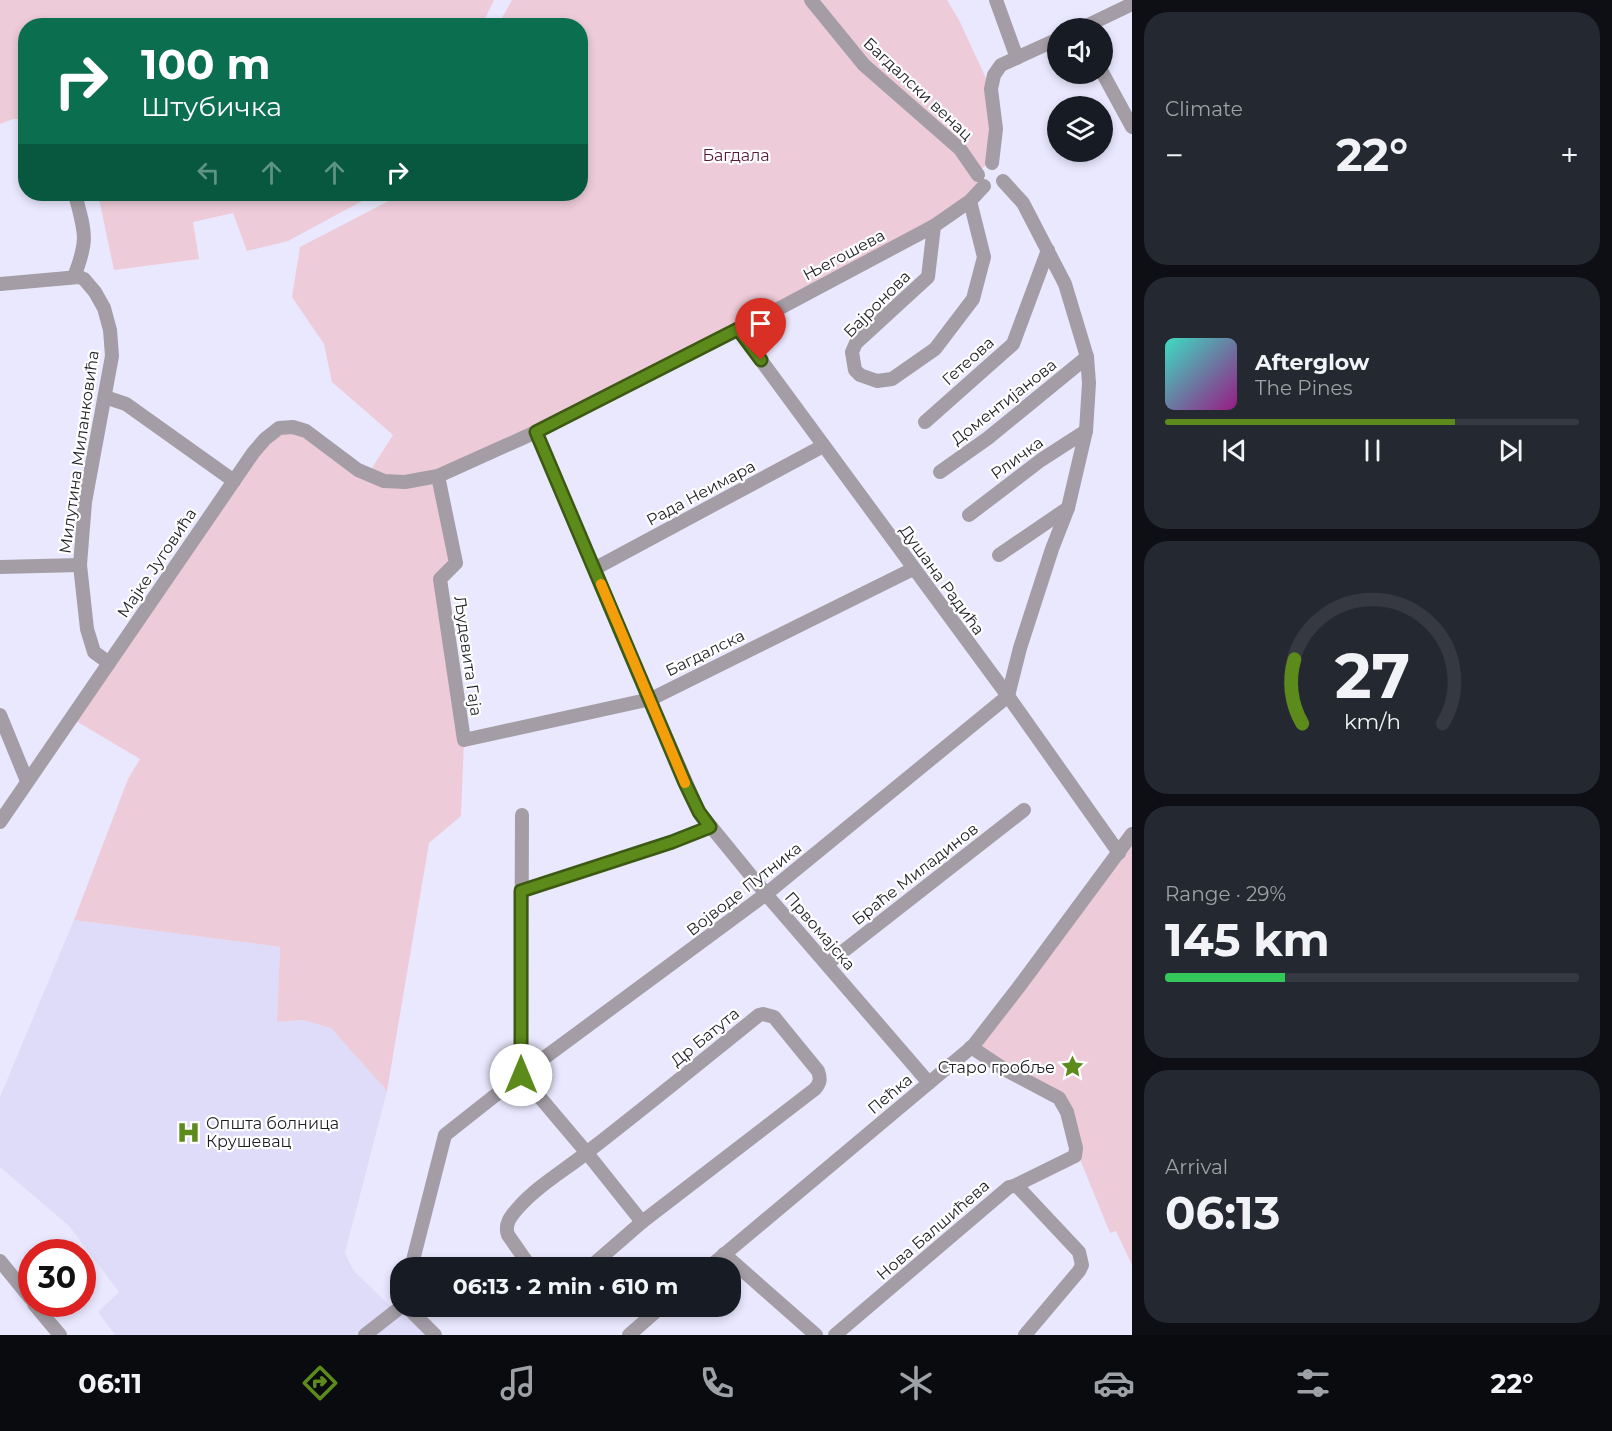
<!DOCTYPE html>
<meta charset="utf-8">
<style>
body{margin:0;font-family:Montserrat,sans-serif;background:#242831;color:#f1f3f6;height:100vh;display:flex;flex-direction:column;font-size:22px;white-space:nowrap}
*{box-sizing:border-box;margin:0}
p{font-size:20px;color:#9ea1a6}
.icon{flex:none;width:33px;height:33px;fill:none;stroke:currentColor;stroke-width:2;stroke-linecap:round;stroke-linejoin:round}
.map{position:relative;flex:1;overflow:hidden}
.sheet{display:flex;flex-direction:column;gap:12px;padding:12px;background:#0d0f14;width:480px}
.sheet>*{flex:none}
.guide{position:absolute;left:18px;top:18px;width:570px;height:183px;border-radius:24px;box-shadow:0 3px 9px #0003;background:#0b6e4f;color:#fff;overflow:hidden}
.tools{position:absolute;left:1047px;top:18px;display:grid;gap:12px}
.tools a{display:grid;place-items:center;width:66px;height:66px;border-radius:50%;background:#171b24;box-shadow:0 3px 9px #0003;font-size:30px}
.speed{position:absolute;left:18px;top:1239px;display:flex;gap:12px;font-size:30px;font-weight:700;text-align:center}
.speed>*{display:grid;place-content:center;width:78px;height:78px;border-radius:50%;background:#171b24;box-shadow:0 3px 9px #0003;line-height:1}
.speed .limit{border:9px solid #d22;background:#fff;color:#111}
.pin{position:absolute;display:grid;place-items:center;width:51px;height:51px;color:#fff;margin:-62px -26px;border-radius:50% 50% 50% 0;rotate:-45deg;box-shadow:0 0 6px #0007}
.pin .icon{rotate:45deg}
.me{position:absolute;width:66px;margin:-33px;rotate:0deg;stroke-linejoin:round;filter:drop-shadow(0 0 4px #0008)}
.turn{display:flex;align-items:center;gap:21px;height:126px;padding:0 24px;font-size:27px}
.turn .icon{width:78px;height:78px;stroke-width:2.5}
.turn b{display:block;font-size:42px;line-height:51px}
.lanes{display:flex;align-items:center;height:57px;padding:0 24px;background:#0003;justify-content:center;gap:30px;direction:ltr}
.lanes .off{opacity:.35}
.big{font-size:45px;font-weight:700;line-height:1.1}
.sheet .card{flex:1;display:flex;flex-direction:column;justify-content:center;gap:9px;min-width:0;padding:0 21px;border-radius:24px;background:#242831}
.sheet .dial{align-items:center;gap:0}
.dial svg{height:156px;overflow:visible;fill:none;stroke:#363941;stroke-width:7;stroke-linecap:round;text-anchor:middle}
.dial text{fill:#f1f3f6;stroke:none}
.song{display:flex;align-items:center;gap:18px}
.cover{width:72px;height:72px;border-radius:9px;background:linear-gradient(135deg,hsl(170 70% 55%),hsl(310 70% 35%))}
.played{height:6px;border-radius:3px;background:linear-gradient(90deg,#5c8a1b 70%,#363941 70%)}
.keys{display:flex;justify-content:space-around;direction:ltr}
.heat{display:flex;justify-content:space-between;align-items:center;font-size:33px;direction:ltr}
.charge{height:9px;border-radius:4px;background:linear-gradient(90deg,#34c759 29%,#363941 0)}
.trip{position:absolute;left:390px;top:1257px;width:351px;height:60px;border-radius:24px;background:#171b24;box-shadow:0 3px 9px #0003;font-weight:700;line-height:60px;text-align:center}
.menu{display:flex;height:96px;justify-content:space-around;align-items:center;background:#090b0e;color:#9ea1a6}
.menu .icon{width:42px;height:42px}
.menu .active{color:#5c8a1b}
.menu b{font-size:27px;color:#f1f3f6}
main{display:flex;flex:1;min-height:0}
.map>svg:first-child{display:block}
</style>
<main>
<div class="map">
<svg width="1132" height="1335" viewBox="0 0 1132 1335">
<rect width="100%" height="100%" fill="#eae8fe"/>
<polygon fill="#dedcf9" points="74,920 280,947 277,1022 303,1020 331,1028 387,1091 345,1253 353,1270 395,1311 402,1307 434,1335 115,1335 98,1312 119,1292 69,1226 0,1167 0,1097"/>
<g fill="#edcbd8">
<polygon points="0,0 494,0 482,25 26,26 25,119 13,119 0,124"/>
<polygon points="512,0 947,0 959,20 991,89 988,163 979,171 981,183 934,226 438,476 456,563 440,579 464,740 461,816 429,843 387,1091 331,1028 303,1020 277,1022 280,947 74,920 128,779 140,759 71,718 253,453 293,427 368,474 393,435 332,382 324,344 292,297 300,247 402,194 580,194 580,26 498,25"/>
<polygon points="98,194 375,194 288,241 247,251 233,213 193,222 199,259 114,270"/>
<polygon points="1132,832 1132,1265 1116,1231 1110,1233 1075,1147 1057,1089 973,1046"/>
</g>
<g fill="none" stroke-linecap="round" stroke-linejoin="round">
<g stroke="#a49da5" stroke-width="14">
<polyline points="811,0 864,65 960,149 978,175"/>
<polyline points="996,0 1017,58"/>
<polyline points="1082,28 1132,4"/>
<polyline points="1102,72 1132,127"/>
<polyline points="992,163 996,129 991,89 994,75 1001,65 1058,39"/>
<polyline points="934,226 928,277 856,343 852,352 855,370 860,375 877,381 892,379 935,349 973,299 984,257 970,201"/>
<path d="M 74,277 C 89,238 85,233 75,194"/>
<polyline points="0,284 79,277 84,279 95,292 104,308 110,330 112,356 85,502 80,565 87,629 94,652 109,663"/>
<polyline points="738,329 1008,696 1119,853"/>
<polyline points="105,397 126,404 234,481"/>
<polyline points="925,422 1013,344 1048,250"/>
<polyline points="536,432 632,659 699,812 771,900 929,1083"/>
<polyline points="940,472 988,438 1087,357"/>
<polyline points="438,476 456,563 440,579 464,740 651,699 913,569"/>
<polyline points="969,515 1041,460 1086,431"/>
<polyline points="999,555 1068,508"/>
<polyline points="0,567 80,565"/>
<polyline points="594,569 823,446"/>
<polyline points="0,715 27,781"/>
<polyline points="0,822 253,453 265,439 279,428 293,427 306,431 358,470 384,481 405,482 438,476 536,432 765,316 934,226 970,201 984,186"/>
<polyline points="521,891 672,842 710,827"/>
<polyline points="827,964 1024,810"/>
<polyline points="521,1075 522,815"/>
<polyline points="521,1075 587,1153 642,1222"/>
<polyline points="1014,1186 1018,1187 1079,1252 1082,1265 1079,1271 1025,1335"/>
<polyline points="724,1254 816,1335"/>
<polyline points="0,1261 32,1300"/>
<polyline points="411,1268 445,1135 521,1075 766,894 1008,696 1020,648 1052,549 1068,508 1086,431 1089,383 1087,357 1065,284 1023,203 1003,181"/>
<path d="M 531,1268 L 508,1235 C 504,1224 511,1216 518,1208 C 538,1185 567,1169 590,1150 C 647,1106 703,1060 759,1015 L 763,1014 L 774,1017 L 818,1071 C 821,1079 820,1083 815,1089 L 642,1222 L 589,1268"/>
<polyline points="708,1268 973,1046 1018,988 1132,834"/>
<polyline points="34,1304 60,1335"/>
<polyline points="406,1306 435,1335"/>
<polyline points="365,1335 402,1306"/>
<polyline points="629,1335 662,1306"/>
<polyline points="835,1335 1009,1187 1014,1186 1075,1156 1076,1148 1067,1112 1059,1098 1004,1069 971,1047"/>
</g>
</g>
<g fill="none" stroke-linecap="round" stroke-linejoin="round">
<defs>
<polyline id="route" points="521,1075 521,891 672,842 710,827 699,812 685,783 536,432 738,329 761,360"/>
</defs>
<use href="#route" stroke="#3c5a12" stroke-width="15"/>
<use href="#route" stroke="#5c8a1b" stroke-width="10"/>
<polyline stroke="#f59e0b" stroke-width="10" points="601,584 685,783"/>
</g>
<defs>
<symbol id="sight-bare" viewBox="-9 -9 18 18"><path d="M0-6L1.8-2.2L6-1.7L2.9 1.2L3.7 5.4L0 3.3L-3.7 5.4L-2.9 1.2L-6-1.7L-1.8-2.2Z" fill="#5c8a1b" stroke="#fff" stroke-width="2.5" paint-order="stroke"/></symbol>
<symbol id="hospital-bare" viewBox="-9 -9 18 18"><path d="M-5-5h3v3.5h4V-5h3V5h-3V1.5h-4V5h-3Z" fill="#5c8a1b" stroke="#fff" stroke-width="2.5" paint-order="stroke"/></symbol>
</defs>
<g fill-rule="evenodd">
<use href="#sight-bare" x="1056" y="1050" width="33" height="33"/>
<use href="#hospital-bare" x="172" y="1116" width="33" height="33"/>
</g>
<g text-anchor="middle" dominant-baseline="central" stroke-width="4.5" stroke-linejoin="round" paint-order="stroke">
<g font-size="16" fill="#1e1e25" stroke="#fff">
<text transform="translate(918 89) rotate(43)">Багдалски венац</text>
<text transform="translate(844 255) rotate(-28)">Његошева</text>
<text transform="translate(877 304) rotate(-45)">Бајронова</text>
<text transform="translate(968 361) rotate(-42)">Гетеова</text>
<text transform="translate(1004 402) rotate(-38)">Доментијанова</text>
<text transform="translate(79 452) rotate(-82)">Милутина Миланковића</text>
<text transform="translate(1017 458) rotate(-36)">Рличка</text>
<text transform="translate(701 493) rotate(-28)">Рада Неимара</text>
<text transform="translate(157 563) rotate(-56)">Мајке Југовића</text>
<text transform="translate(942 580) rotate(54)">Душана Радића</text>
<text transform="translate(705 653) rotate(-26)">Багдалска</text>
<text transform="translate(468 656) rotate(82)">Људевита Гаја</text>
<text transform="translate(915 874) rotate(-38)">Браће Миладинов</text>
<text transform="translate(744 889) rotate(-38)">Војводе Путника</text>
<text transform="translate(820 931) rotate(49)">Првомајска</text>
<text transform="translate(705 1037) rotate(-39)">Др Батута</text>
<text transform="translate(890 1094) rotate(-40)">Пећка</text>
<text transform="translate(933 1230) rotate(-41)">Нова Балшићева</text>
</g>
<g font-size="16" fill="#571a38" stroke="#fff">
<text x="736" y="155">Багдала</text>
</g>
<g font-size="16" fill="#1e1e25" stroke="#fff" text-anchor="end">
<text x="1055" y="1067">Старо гробље</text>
<text x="206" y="1123" text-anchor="start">Општа болница<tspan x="206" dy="18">Крушевац</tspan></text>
</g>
</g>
</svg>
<div class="tools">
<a><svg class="icon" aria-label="sound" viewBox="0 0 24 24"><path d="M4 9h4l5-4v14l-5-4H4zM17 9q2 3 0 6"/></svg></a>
<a><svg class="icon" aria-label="layers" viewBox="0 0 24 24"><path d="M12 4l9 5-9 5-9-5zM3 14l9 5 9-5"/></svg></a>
</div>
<div class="speed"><div class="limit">30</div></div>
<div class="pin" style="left:761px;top:360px;background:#d93025"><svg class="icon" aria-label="arrive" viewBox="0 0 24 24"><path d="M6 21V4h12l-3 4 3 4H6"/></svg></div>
<svg class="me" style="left:521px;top:1075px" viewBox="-20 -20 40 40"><circle r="19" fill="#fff"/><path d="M0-13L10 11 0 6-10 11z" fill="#5c8a1b"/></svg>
<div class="trip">06:13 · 2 min · 610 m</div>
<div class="guide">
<div class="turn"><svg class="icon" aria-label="right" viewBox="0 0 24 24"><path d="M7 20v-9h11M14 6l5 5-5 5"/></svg><div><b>100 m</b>Штубичка</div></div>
<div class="lanes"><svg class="icon off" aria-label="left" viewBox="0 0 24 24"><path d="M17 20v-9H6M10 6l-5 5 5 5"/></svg><svg class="icon off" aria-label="ahead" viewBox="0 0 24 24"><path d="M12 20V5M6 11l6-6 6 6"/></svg><svg class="icon off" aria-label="ahead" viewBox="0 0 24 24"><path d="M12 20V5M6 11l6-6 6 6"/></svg><svg class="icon" aria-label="right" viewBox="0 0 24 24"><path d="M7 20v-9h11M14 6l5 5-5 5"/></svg></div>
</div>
</div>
<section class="sheet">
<div class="card"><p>Climate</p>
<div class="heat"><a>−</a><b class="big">22°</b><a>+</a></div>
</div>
<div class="card">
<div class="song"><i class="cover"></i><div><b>Afterglow</b><p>The Pines</p></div></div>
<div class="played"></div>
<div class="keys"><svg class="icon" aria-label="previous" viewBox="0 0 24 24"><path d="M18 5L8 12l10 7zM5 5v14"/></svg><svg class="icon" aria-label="pause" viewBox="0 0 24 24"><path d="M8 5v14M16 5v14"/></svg><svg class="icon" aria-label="next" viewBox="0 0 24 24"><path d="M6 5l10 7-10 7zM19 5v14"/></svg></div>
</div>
<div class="card dial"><svg viewBox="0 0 100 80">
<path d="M14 69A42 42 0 1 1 86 69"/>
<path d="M14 69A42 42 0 0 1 10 36" stroke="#5c8a1b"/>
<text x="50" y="56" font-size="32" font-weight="700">27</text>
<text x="50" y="72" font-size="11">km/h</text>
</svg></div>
<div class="card"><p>Range · 29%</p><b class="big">145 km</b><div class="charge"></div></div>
<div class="card"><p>Arrival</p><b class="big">06:13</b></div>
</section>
</main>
<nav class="menu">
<b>06:11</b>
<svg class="icon active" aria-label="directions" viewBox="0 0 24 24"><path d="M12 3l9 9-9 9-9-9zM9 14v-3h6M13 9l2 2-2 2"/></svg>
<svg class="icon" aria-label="music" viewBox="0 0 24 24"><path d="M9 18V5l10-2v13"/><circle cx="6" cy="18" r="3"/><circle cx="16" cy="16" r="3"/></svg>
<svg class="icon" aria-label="phone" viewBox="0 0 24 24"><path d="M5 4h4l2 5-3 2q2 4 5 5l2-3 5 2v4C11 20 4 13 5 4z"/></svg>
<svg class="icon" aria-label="climate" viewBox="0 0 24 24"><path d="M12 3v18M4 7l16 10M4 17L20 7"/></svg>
<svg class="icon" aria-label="car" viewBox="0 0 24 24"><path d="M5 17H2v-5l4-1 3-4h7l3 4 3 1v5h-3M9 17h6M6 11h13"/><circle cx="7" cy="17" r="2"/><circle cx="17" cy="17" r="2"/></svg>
<svg class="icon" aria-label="filters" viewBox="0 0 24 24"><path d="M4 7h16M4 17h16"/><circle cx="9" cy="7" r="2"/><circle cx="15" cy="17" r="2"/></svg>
<b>22°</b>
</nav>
